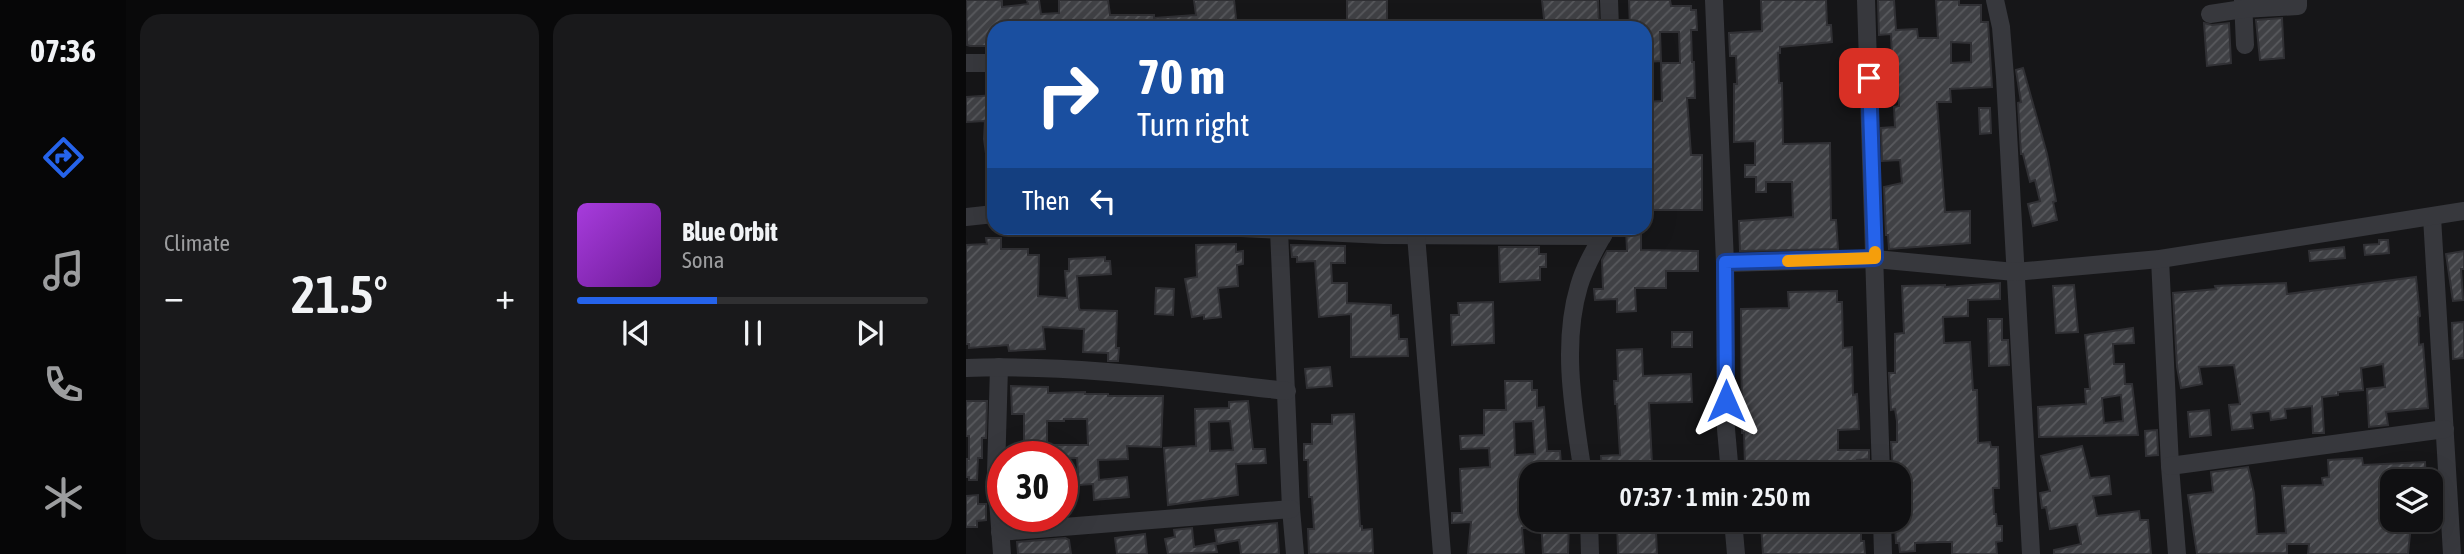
<!DOCTYPE html>
<meta charset="utf-8">
<style>
body{margin:0;font-family:"Asap Condensed",sans-serif;background:#19191b;color:#f1f3f6;height:100vh;display:flex;flex-direction:column;font-size:26px;white-space:nowrap}
*{box-sizing:border-box;margin:0}
p{font-size:23px;color:#9c9d9f}
.icon{flex:none;width:38px;height:38px;fill:none;stroke:currentColor;stroke-width:2;stroke-linecap:round;stroke-linejoin:round}
.map{position:relative;flex:1;overflow:hidden}
.drawer{display:flex;flex-direction:column;gap:14px;padding:14px;background:#09090a;width:840px}
.drawer>*{flex:none}
.guide{position:absolute;left:21px;top:21px;width:665px;height:214px;border-radius:21px;box-shadow:0 7px 28px #0002,0 0 0 2px #303032;background:#1a4fa0;color:#fff;overflow:hidden}
.buttons{position:absolute;left:1414px;top:469px;display:grid;gap:14px}
.buttons a{display:grid;place-items:center;width:63px;height:63px;border-radius:14px;background:#101012;box-shadow:0 7px 28px #0002,0 0 0 2px #303032;font-size:35px}
.speed{position:absolute;left:21px;top:441px;display:flex;gap:14px;font-size:35px;font-weight:700;text-align:center}
.speed>*{display:grid;place-content:center;width:91px;height:91px;border-radius:50%;background:#101012;box-shadow:0 7px 28px #0002,0 0 0 2px #303032;line-height:1}
.speed .limit{border:10px solid #d22;background:#fff;color:#111}
.pin{position:absolute;display:grid;place-items:center;width:60px;height:60px;color:#fff;margin:-30px;border-radius:14px;box-shadow:0 4px 10px #0006}
.me{position:absolute;width:77px;margin:-38px;rotate:0deg;stroke-linejoin:round;filter:drop-shadow(0 0 5px #0008)}
.turn{display:flex;align-items:center;gap:24px;height:147px;padding:0 35px;font-size:32px}
.turn .icon{width:91px;height:91px;stroke-width:2.5}
.turn b{display:block;font-size:49px;line-height:60px}
.then{display:flex;align-items:center;height:66px;padding:0 35px;background:#0003;gap:14px;font-size:26px}
.big{font-size:52px;font-weight:600;line-height:1.1}
.drawer .tile{flex:1;display:flex;flex-direction:column;justify-content:center;gap:10px;min-width:0;padding:0 24px;border-radius:21px;background:#19191b}
.song{display:flex;align-items:center;gap:21px}
.cover{width:84px;height:84px;border-radius:10px;background:linear-gradient(135deg,hsl(280 70% 55%),hsl(280 70% 35%))}
.played{height:7px;border-radius:4px;background:linear-gradient(90deg,#2563eb 40%,#303032 40%)}
.keys{display:flex;justify-content:space-around;direction:ltr}
.heat{display:flex;justify-content:space-between;align-items:center;font-size:38px;direction:ltr}
.drawer .tiles{flex:1;display:grid;gap:14px;grid-template-columns:repeat(2,1fr)}
.trip{position:absolute;left:553px;top:462px;width:392px;height:70px;border-radius:21px;background:#101012;box-shadow:0 7px 28px #0002,0 0 0 2px #303032;font-weight:600;line-height:70px;text-align:center}
main{display:flex;flex:1;min-height:0}
.tab-bar{display:flex;flex-direction:column;width:126px;justify-content:space-around;align-items:center;background:#060607;color:#9c9d9f}
.tab-bar .icon{width:49px;height:49px}
.tab-bar .current{color:#2563eb}
.tab-bar b{font-size:32px;color:#f1f3f6}
.map>svg:first-child{display:block}
</style>
<main>
<nav class="tab-bar">
<b>07:36</b>
<svg class="icon current" aria-label="directions" viewBox="0 0 24 24"><path d="M12 3l9 9-9 9-9-9zM9 14v-3h6M13 9l2 2-2 2"/></svg>
<svg class="icon" aria-label="music" viewBox="0 0 24 24"><path d="M9 18V5l10-2v13"/><circle cx="6" cy="18" r="3"/><circle cx="16" cy="16" r="3"/></svg>
<svg class="icon" aria-label="phone" viewBox="0 0 24 24"><path d="M5 4h4l2 5-3 2q2 4 5 5l2-3 5 2v4C11 20 4 13 5 4z"/></svg>
<svg class="icon" aria-label="climate" viewBox="0 0 24 24"><path d="M12 3v18M4 7l16 10M4 17L20 7"/></svg>
</nav>
<section class="drawer">
<div class="tiles">
<div class="tile"><p>Climate</p>
<div class="heat"><a>−</a><b class="big">21.5°</b><a>+</a></div>
</div>
<div class="tile">
<div class="song"><i class="cover"></i><div><b>Blue Orbit</b><p>Sona</p></div></div>
<div class="played"></div>
<div class="keys"><svg class="icon" aria-label="previous" viewBox="0 0 24 24"><path d="M18 5L8 12l10 7zM5 5v14"/></svg><svg class="icon" aria-label="pause" viewBox="0 0 24 24"><path d="M8 5v14M16 5v14"/></svg><svg class="icon" aria-label="next" viewBox="0 0 24 24"><path d="M6 5l10 7-10 7zM19 5v14"/></svg></div>
</div>
</div>
</section>
<div class="map">
<svg width="1498" height="554" viewBox="0 0 1498 554">
<defs>
<pattern id="building-hatch" width="6" height="6" patternUnits="userSpaceOnUse" patternTransform="scale(1.75)"><rect width="6" height="6" fill="#404145"/><path d="M-1 1l2-2M0 6l6-6M5 7l2-2" fill="none" stroke="#595a5e"/></pattern>
</defs>
<rect width="100%" height="100%" fill="#161618"/>
<g fill="url(#building-hatch)" stroke="#303034" stroke-width="2" fill-rule="evenodd">
<polygon points="0,0 33,0 36,1 36,7 62,4 61,0 73,0 75,14 93,13 93,0 142,0 144,15 188,15 188,18 230,15 228,0 268,0 271,28 28,28 28,46 4,46 1,45"/>
<polygon points="381,0 421,0 421,28 385,28 385,24 381,24"/>
<polygon points="576,0 632,0 633,28 579,28"/>
<polygon points="663,0 704,0 705,6 725,6 725,10 730,10 731,30 725,30 726,62 728,62 729,98 721,98 725,155 736,155 736,210 685,210 685,168 679,168 679,102 696,101 695,63 714,63 713,32 694,32 695,61 679,62 679,28 664,28"/>
<polygon points="795,0 860,0 861,25 865,25 866,42 814,47 814,53 812,53 813,83 816,83 817,144 864,143 865,220 870,220 872,249 774,251 773,221 827,217 826,182 800,182 800,192 790,192 790,177 779,177 779,165 789,165 789,141 768,142 768,84 771,84 770,56 764,56 763,33 796,31"/>
<path d="M 912,0 L 928,0 L 930,30 L 951,29 L 952,38 L 972,38 L 970,0 L 993,0 L 993,5 L 1015,5 L 1015,22 L 1022,22 L 1026,87 L 984,89 L 985,102 L 971,102 L 979,212 L 1004,211 L 1004,243 L 923,249 L 922,235 L 920,235 L 918,187 L 936,183 L 934,160 L 916,161 L 915,128 L 929,127 L 928,107 L 933,106 L 932,80 L 927,81 L 925,34 L 913,35 ZM 985,42 L 1005,43 L 1005,62 L 985,63 Z"/>
<polygon points="1316,18 1318,58 1294,60 1290,20"/>
<polygon points="1238,23 1246,25 1263,23 1265,63 1241,66"/>
<polygon points="1057,68 1081,154 1090,201 1087,202 1091,220 1067,226 1062,204 1074,201 1069,180 1064,182 1057,154 1055,154 1052,103 1055,102 1050,70"/>
<polygon points="28,95 28,167 22,168 18,139 19,121 0,122 0,97"/>
<polygon points="1013,108 1024,108 1025,133 1014,134"/>
<polygon points="660,228 675,228 675,250 732,251 732,271 700,271 700,288 669,288 670,311 651,312 651,299 629,300 628,289 637,289 636,260 641,251 661,251"/>
<polygon points="20,238 35,238 35,249 62,249 62,255 73,255 72,296 101,298 99,271 103,271 103,259 139,257 139,261 144,261 145,274 111,276 113,308 114,310 151,311 150,348 153,348 152,361 142,361 142,353 117,352 118,329 77,327 79,349 43,351 42,345 3,348 3,344 0,344 0,245 21,244"/>
<polygon points="1413,240 1422,240 1423,253 1399,255 1398,245 1413,244"/>
<polygon points="270,244 270,252 277,251 277,264 271,265 272,286 252,288 255,317 238,319 238,315 226,317 219,279 231,277 230,245"/>
<polygon points="325,245 379,246 379,263 365,263 366,283 381,283 381,303 425,305 425,316 432,315 433,339 441,339 442,356 385,357 385,314 353,317 349,261 331,262 331,257 326,257"/>
<polygon points="533,247 573,247 573,254 580,254 580,267 574,267 574,280 534,282"/>
<polygon points="1378,247 1379,258 1344,261 1343,251"/>
<polygon points="1498,251 1498,269 1495,269 1497,300 1487,301 1480,254"/>
<polygon points="1450,277 1454,316 1452,317 1453,345 1457,344 1462,408 1420,412 1422,425 1403,427 1401,389 1419,387 1417,364 1395,368 1397,390 1372,392 1372,395 1356,397 1358,433 1347,433 1346,406 1319,409 1320,418 1305,420 1304,411 1285,413 1287,428 1266,430 1263,405 1274,404 1268,365 1233,367 1236,384 1215,388 1211,367 1207,293 1250,289 1249,286 1320,283 1321,294"/>
<polygon points="1034,283 1034,299 1002,300 1002,316 977,317 978,343 1004,342 1007,390 1011,390 1012,443 1024,442 1025,447 1032,447 1033,488 1027,488 1028,514 1030,514 1031,526 1036,526 1036,541 1030,542 1031,554 986,554 986,542 974,542 949,543 949,551 934,552 933,543 930,543 929,524 933,524 933,494 936,494 936,469 927,469 925,442 931,442 931,421 929,409 925,410 923,373 929,373 929,334 938,333 936,286 979,285 979,287"/>
<polygon points="1108,285 1112,332 1090,333 1087,286"/>
<polygon points="190,288 208,289 207,315 189,314"/>
<polygon points="871,291 871,302 876,302 877,348 886,347 887,395 891,394 893,429 872,430 872,450 903,450 903,459 891,460 891,474 836,474 836,464 833,464 779,465 778,433 776,433 775,309 823,308 822,292"/>
<polygon points="527,302 528,343 486,345 485,315 493,315 492,303"/>
<polygon points="1022,319 1036,319 1036,340 1042,340 1043,365 1023,366"/>
<polygon points="1498,322 1498,358 1487,359 1486,323"/>
<path d="M 1167,328 L 1168,343 L 1147,344 L 1148,364 L 1158,364 L 1159,384 L 1166,384 L 1172,435 L 1073,437 L 1072,407 L 1120,404 L 1119,389 L 1124,389 L 1119,335 ZM 1155,395 L 1157,421 L 1138,423 L 1136,398 Z"/>
<rect x="706" y="332" width="20" height="15"/>
<polygon points="676,349 677,376 725,374 726,402 683,403 686,464 729,462 730,474 636,474 635,456 654,455 651,404 649,404 648,381 652,381 651,350"/>
<polygon points="364,367 366,386 341,388 339,369"/>
<path d="M 539,381 L 566,381 L 566,390 L 571,390 L 571,408 L 578,407 L 581,451 L 594,451 L 595,464 L 600,463 L 601,474 L 589,474 L 589,472 L 567,472 L 565,474 L 565,528 L 556,528 L 558,554 L 502,554 L 505,522 L 486,523 L 486,513 L 496,513 L 494,469 L 524,467 L 523,448 L 495,449 L 494,436 L 518,435 L 518,410 L 540,410 ZM 567,421 L 569,454 L 549,455 L 548,422 Z"/>
<path d="M 45,386 L 82,387 L 82,393 L 119,392 L 119,394 L 142,394 L 142,396 L 197,396 L 195,447 L 161,446 L 162,459 L 132,460 L 133,480 L 161,477 L 163,497 L 128,500 L 127,484 L 113,485 L 111,458 L 44,457 L 43,447 L 58,446 L 58,414 L 46,414 ZM 98,419 L 121,419 L 122,445 L 84,445 L 81,443 L 81,421 L 98,421 Z"/>
<polygon points="0,401 21,401 20,438 16,438 16,458 12,458 11,480 3,480 3,477 0,477 1,459 3,459 3,436 0,436"/>
<path d="M 282,401 L 287,449 L 299,449 L 300,463 L 270,464 L 272,495 L 202,505 L 198,448 L 230,446 L 229,409 L 263,408 L 263,402 ZM 243,422 L 264,421 L 267,450 L 244,451 Z"/>
<polygon points="1243,410 1245,435 1224,437 1222,412"/>
<polygon points="388,414 394,526 396,526 396,530 406,529 407,553 343,554 342,529 348,529 346,497 343,497 342,460 338,460 338,444 346,444 346,424 366,424 366,415"/>
<polygon points="1191,430 1192,455 1180,456 1179,431"/>
<polygon points="1116,446 1124,478 1143,476 1145,494 1127,496 1131,516 1173,511 1174,520 1182,520 1185,554 1088,554 1088,550 1115,544 1111,524 1084,529 1080,507 1076,508 1074,493 1084,491 1075,456"/>
<polygon points="1396,458 1397,465 1459,462 1460,481 1426,481 1426,523 1445,525 1442,554 1342,554 1343,544 1321,544 1321,553 1231,554 1222,495 1247,492 1245,472 1282,467 1288,493 1291,534 1320,533 1316,486 1357,485 1356,478 1363,477 1362,460"/>
<polygon points="12,495 12,504 20,504 20,520 11,521 11,527 0,527 0,496"/>
<polygon points="575,520 588,520 588,524 603,523 602,554 577,554"/>
<polygon points="651,520 697,520 698,532 690,532 691,554 652,554"/>
<polygon points="895,521 895,541 898,541 899,554 797,554 795,525"/>
<polygon points="311,523 313,554 275,554 273,540 251,544 249,530"/>
<polygon points="226,528 228,547 249,543 251,552 202,554 199,539 209,537 208,530"/>
<polygon points="179,534 181,554 151,554 149,538"/>
<polygon points="99,538 103,540 105,554 52,554 51,542"/>
</g>
<g fill="none" stroke-linecap="round" stroke-linejoin="round">
<g stroke="#37383d" stroke-width="18">
<polyline points="643,0 644,28"/>
<polyline points="748,0 759,263 760,429 764,474"/>
<polyline points="900,0 915,474"/>
<polyline points="1029,0 1035,27 1039,77 1065,554"/>
<polyline points="1277,0 1279,45"/>
<polyline points="1244,14 1277,9 1332,6 1332,0"/>
<polyline points="0,63 28,63"/>
<polyline points="0,217 28,214"/>
<polyline points="1466,217 1486,554"/>
<polyline points="275,228 418,235 637,236"/>
<polyline points="313,230 325,509 329,554"/>
<polyline points="450,235 476,554"/>
<polyline points="1194,259 1204,466 1211,554"/>
<polyline points="759,263 909,259 1049,272 1194,259 1498,211"/>
<polyline points="33,367 30,473 36,554"/>
<path d="M 0,368 C 107,364 214,379 321,391"/>
<polyline points="1204,466 1479,429"/>
<path d="M 617,474 C 608,413 595,346 613,286 C 619,265 631,246 641,228"/>
<polyline points="623,520 624,554"/>
<polyline points="767,520 770,554"/>
<polyline points="916,520 917,554"/>
<polyline points="34,532 325,509"/>
</g>
</g>
<g fill="none" stroke-linecap="round" stroke-linejoin="round">
<defs>
<polyline id="route" points="760,401 759,262 909,258 903,78"/>
</defs>
<use href="#route" stroke="#184099" stroke-width="18"/>
<use href="#route" stroke="#2563eb" stroke-width="12"/>
<polyline stroke="#f59e0b" stroke-width="12" points="822,261 909,258 909,252"/>
</g>
</svg>
<div class="buttons">
<a><svg class="icon" aria-label="layers" viewBox="0 0 24 24"><path d="M12 4l9 5-9 5-9-5zM3 14l9 5 9-5"/></svg></a>
</div>
<div class="speed"><div class="limit">30</div></div>
<div class="pin" style="left:903px;top:78px;background:#d93025"><svg class="icon" aria-label="arrive" viewBox="0 0 24 24"><path d="M6 21V4h12l-3 4 3 4H6"/></svg></div>
<svg class="me" style="left:760px;top:401px" viewBox="-20 -20 40 40"><path d="M0-17L14 15 0 8-14 15z" fill="#2563eb" stroke="#fff" stroke-width="4"/></svg>
<div class="trip">07:37 · 1 min · 250 m</div>
<div class="guide">
<div class="turn"><svg class="icon" aria-label="right" viewBox="0 0 24 24"><path d="M7 20v-9h11M14 6l5 5-5 5"/></svg><div><b>70 m</b>Turn right</div></div>
<div class="then">Then<svg class="icon" aria-label="left" viewBox="0 0 24 24"><path d="M17 20v-9H6M10 6l-5 5 5 5"/></svg></div>
</div>
</div>
</main>
